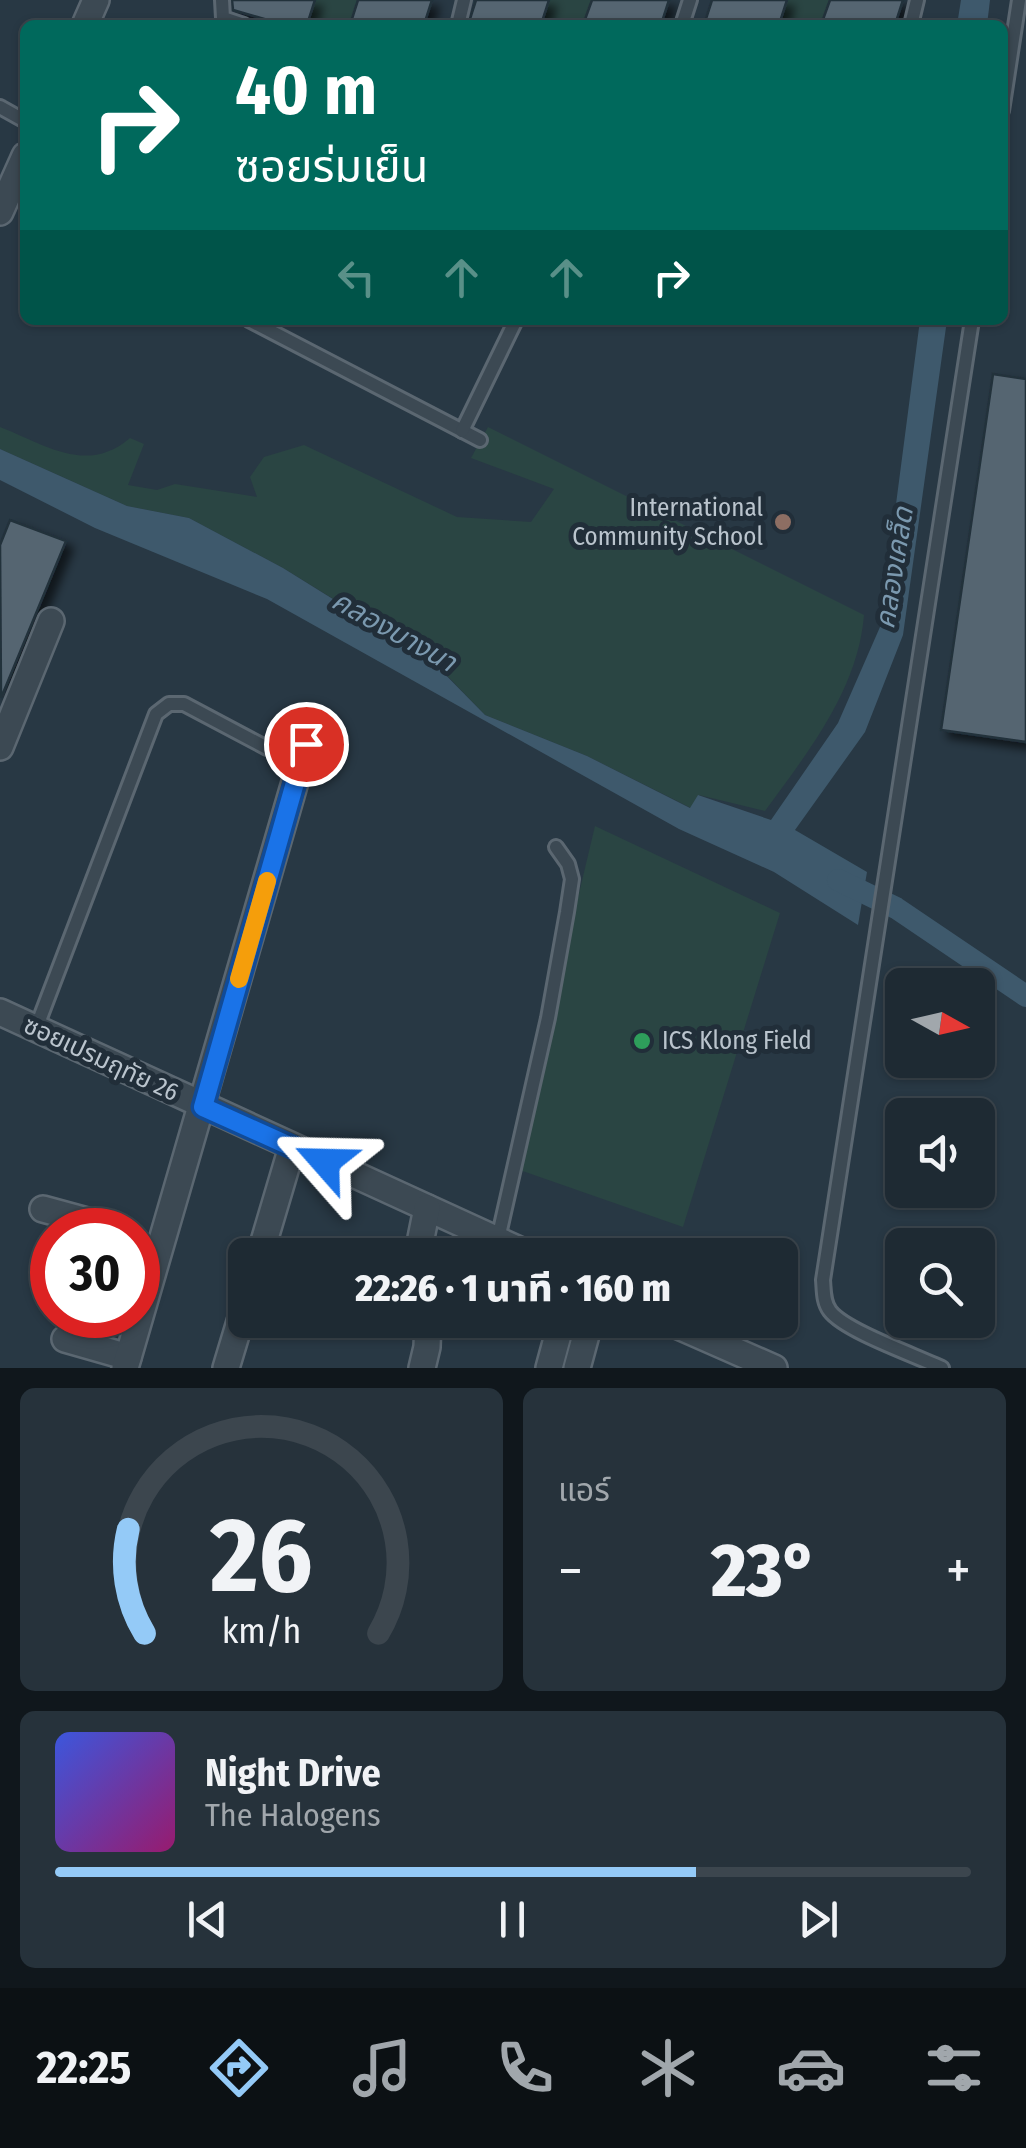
<!DOCTYPE html>
<html lang="th">
<meta charset="utf-8">
<style>
body{margin:0;font-family:"Fira Sans Condensed","Noto Sans Thai",sans-serif;background:#26323b;color:#f1f3f6;height:100vh;display:flex;flex-direction:column;font-size:38px;white-space:nowrap}
*{box-sizing:border-box;margin:0}
p{font-size:32px;color:#a1a7ac}
.icon{flex:none;width:55px;height:55px;fill:none;stroke:currentColor;stroke-width:2;stroke-linecap:round;stroke-linejoin:round}
.map{position:relative;height:1368px;overflow:hidden}
.details{display:flex;flex-direction:column;gap:20px;padding:20px;background:#10171c;flex:1}
.details>*{flex:none}
.hud{position:absolute;left:20px;top:20px;width:988px;height:305px;border-radius:15px;box-shadow:0 2px 8px #0004,0 0 0 2px #3c464e;background:#00695c;color:#fff;overflow:hidden}
.needle{width:65px;rotate:98deg}
.buttons{position:absolute;left:885px;top:968px;display:grid;gap:20px}
.buttons a{display:grid;place-items:center;width:110px;height:110px;border-radius:15px;background:#1e2a33;box-shadow:0 2px 8px #0004,0 0 0 2px #3c464e;font-size:50px}
.speed{position:absolute;left:30px;top:1208px;display:flex;gap:20px;font-size:50px;font-weight:700;text-align:center}
.speed>*{display:grid;place-content:center;width:130px;height:130px;border-radius:50%;background:#1e2a33;box-shadow:0 2px 8px #0004,0 0 0 2px #3c464e;line-height:1}
.speed .limit{border:15px solid #d22;background:#fff;color:#111}
.pin{position:absolute;display:grid;place-items:center;width:85px;height:85px;color:#fff;margin:-42px;border:5px solid #fff;border-radius:50%;box-shadow:0 2px 10px #0007}
.me{position:absolute;width:110px;margin:-55px;rotate:295deg;stroke-linejoin:round;filter:drop-shadow(0 0 8px #0008)}
.turn{display:flex;align-items:center;gap:35px;height:210px;padding:0 50px;font-size:45px}
.turn .icon{width:130px;height:130px;stroke-width:2.5}
.turn b{display:block;font-size:70px;line-height:85px}
.lanes{display:flex;align-items:center;height:95px;padding:0 50px;background:#0003;justify-content:center;gap:50px;direction:ltr}
.lanes .off{opacity:.35}
.big{font-size:75px;font-weight:800;line-height:1.1}
.details .widget{flex:1;display:flex;flex-direction:column;justify-content:center;gap:15px;min-width:0;padding:0 35px;border-radius:15px;background:#26323b}
.details .dial{align-items:center;gap:0}
.dial svg{height:260px;overflow:visible;fill:none;stroke:#3c464e;stroke-width:7;stroke-linecap:round;text-anchor:middle}
.dial text{fill:#f1f3f6;stroke:none}
.song{display:flex;align-items:center;gap:30px}
.cover{width:120px;height:120px;border-radius:15px;background:linear-gradient(135deg,hsl(230 70% 55%),hsl(320 70% 35%))}
.played{height:10px;border-radius:5px;background:linear-gradient(90deg,#94caf7 70%,#3c464e 70%)}
.keys{display:flex;justify-content:space-around;direction:ltr}
.heat{display:flex;justify-content:space-between;align-items:center;font-size:55px;direction:ltr}
.details .tiles{flex:1;display:grid;gap:20px;grid-template-columns:1fr 1fr}
.widget:last-child{grid-column:span 2}
.trip{position:absolute;left:228px;top:1238px;width:570px;height:100px;border-radius:15px;background:#1e2a33;box-shadow:0 2px 8px #0004,0 0 0 2px #3c464e;font-weight:800;line-height:100px;text-align:center}
.menu{display:flex;height:160px;justify-content:space-around;align-items:center;background:#0c1114;color:#a1a7ac}
.menu .icon{width:70px;height:70px}
.menu .current{color:#94caf7}
.menu b{font-size:45px;color:#f1f3f6}
.map>svg:first-child{display:block}
</style>
<div class="map">
<svg width="1026" height="1368" viewBox="0 0 1026 1368">
<defs>
<filter id="shadow"><feDropShadow dx="7" dy="7" stdDeviation="5" flood-color="#0009"/></filter>
</defs>
<rect width="100%" height="100%" fill="#283844"/>
<g fill="#2a4543">
<polygon points="308,0 368,0 359,25 302,25"/>
<polygon points="537,0 604,0 597,25 529,25"/>
<polygon points="765,0 840,0 832,25 759,25"/>
<path d="M 0,427 C 46,445 87,475 130,438 L 144,444 L 128,485 L 157,490 L 175,484 L 257,497 L 250,477 L 264,457 L 304,445 L 457,517 L 531,522 L 554,489 L 471,458 L 488,427 L 864,615 C 858,690 808,752 765,811 L 699,795 L 691,808 L 587,756 L 485,715 L 431,659 L 283,568 L 189,518 L 127,506 L 0,449 Z"/>
<polygon points="595,826 780,913 683,1227 514,1168"/>
</g>
<g fill="#3e596c">
<polygon points="961,0 990,0 987,25 957,25"/>
<polygon points="920,320 947,320 903,635 865,732 795,830 867,872 858,925 774,872 679,829 267,599 95,528 0,480 0,449 127,506 189,518 283,568 431,660 485,715 587,756 690,808 698,795 771,820 838,723 880,627"/>
</g>
<g fill="none" stroke-linecap="round" stroke-linejoin="round">
<polyline stroke="#3e596c" stroke-width="22" points="838,880 896,908 1026,996"/>
</g>
<g fill="#546571" stroke="#23303b" stroke-width="2.5" filter="url(#shadow)">
<polygon points="232,0 315,0 307,25 285,25 233,10"/>
<polygon points="358,0 432,0 424,25 350,25"/>
<polygon points="476,0 549,0 541,25 468,25"/>
<polygon points="592,0 669,0 661,25 583,25"/>
<polygon points="712,0 787,0 779,25 704,25"/>
<polygon points="830,0 903,0 895,25 821,25"/>
<polygon points="993,374 1026,379 1026,742 941,730"/>
<polygon points="10,520 66,541 1,698 0,545"/>
</g>
<g fill="none" stroke-linecap="round" stroke-linejoin="round">
<defs>
<g id="service">
<polyline points="222,0 223,18 244,25"/>
<polyline points="458,25 464,0"/>
<polyline points="682,25 690,0"/>
<polyline points="911,25 917,0"/>
<polyline points="0,107 25,121"/>
<polyline points="1002,111 1019,0"/>
<polyline points="249,320 480,440"/>
<polyline points="462,431 516,320"/>
<polyline points="37,1026 156,714 169,704 184,704 267,748"/>
<polyline points="498,1239 548,1018 567,912 572,879 568,864 556,847"/>
<path d="M 942,1368 C 917,1356 845,1331 830,1311 C 823,1302 824,1290 823,1280 L 972,320"/>
</g>
<g id="minor">
<polyline points="85,25 96,0"/>
<polyline points="0,212 25,156"/>
<polyline points="0,747 51,621"/>
<polyline points="0,1012 530,1255"/>
<polyline points="43,1209 120,1230"/>
<polyline points="260,1255 292,1147"/>
<polyline points="423,1255 421,1238 427,1208"/>
<polyline points="665,1320 774,1368"/>
<polyline points="65,1339 128,1357"/>
<polyline points="125,1368 306,744"/>
<polyline points="226,1368 245,1305"/>
<polyline points="422,1368 427,1347 428,1320"/>
<polyline points="549,1368 562,1320"/>
<polyline points="577,1368 590,1320"/>
</g>
</defs>
<use href="#service" stroke="#5b6771" stroke-width="18"/>
<use href="#minor" stroke="#5b6771" stroke-width="30"/>
<use href="#service" stroke="#3c4953" stroke-width="12"/>
<use href="#minor" stroke="#3c4953" stroke-width="25"/>
</g>
<g fill="none" stroke-linecap="round" stroke-linejoin="round">
<defs>
<polyline id="route" points="306,744 203,1107 325,1162"/>
</defs>
<use href="#route" stroke="#114b97" stroke-width="25"/>
<use href="#route" stroke="#1a73e8" stroke-width="18"/>
<polyline stroke="#f59e0b" stroke-width="18" points="239,979 267,881"/>
</g>
<circle fill="#8d6e63" stroke="#212e39" stroke-width="4" cx="783" cy="522" r="10"/>
<circle fill="#2e9e5b" stroke="#212e39" stroke-width="4" cx="642" cy="1041" r="10"/>
<g text-anchor="middle" dominant-baseline="central" stroke-width="10" stroke-linejoin="round" paint-order="stroke">
<g font-size="25" fill="#bac4cd" stroke="#212e39" text-anchor="end">
<text x="763" y="508">International<tspan x="763" dy="29">Community School</tspan></text>
<text x="662" y="1041" text-anchor="start">ICS Klong Field</text>
</g>
<g font-size="25" fill="#bac4cd" stroke="#212e39">
<text transform="translate(101 1059) rotate(25)">ซอยเปรมฤทัย 26</text>
</g>
<g font-size="28" font-style="italic" fill="#7b99af" stroke="#212e39">
<text transform="translate(894 568) rotate(-81)">คลองเคล็ด</text>
<text transform="translate(394 631) rotate(29)">คลองบางนา</text>
</g>
</g>
</svg>
<div class="buttons">
<a><svg class="needle" viewBox="-14 -14 28 28"><path d="M0-13l5 13h-10z" fill="#e53935"/><path d="M0 13l5-13h-10z" fill="#a1a7ac"/></svg></a>
<a><svg class="icon" aria-label="sound" viewBox="0 0 24 24"><path d="M4 9h4l5-4v14l-5-4H4zM17 9q2 3 0 6"/></svg></a>
<a><svg class="icon" aria-label="search" viewBox="0 0 24 24"><circle cx="10" cy="10" r="6"/><path d="M15 15l6 6"/></svg></a>
</div>
<div class="speed"><div class="limit">30</div></div>
<div class="pin" style="left:306px;top:744px;background:#d93025"><svg class="icon" aria-label="arrive" viewBox="0 0 24 24"><path d="M6 21V4h12l-3 4 3 4H6"/></svg></div>
<svg class="me" style="left:325px;top:1162px" viewBox="-20 -20 40 40"><path d="M0-17L14 15 0 8-14 15z" fill="#1a73e8" stroke="#fff" stroke-width="4"/></svg>
<div class="trip">22:26 · 1 นาที · 160 m</div>
<div class="hud">
<div class="turn"><svg class="icon" aria-label="right" viewBox="0 0 24 24"><path d="M7 20v-9h11M14 6l5 5-5 5"/></svg><div><b>40 m</b>ซอยร่มเย็น</div></div>
<div class="lanes"><svg class="icon off" aria-label="left" viewBox="0 0 24 24"><path d="M17 20v-9H6M10 6l-5 5 5 5"/></svg><svg class="icon off" aria-label="ahead" viewBox="0 0 24 24"><path d="M12 20V5M6 11l6-6 6 6"/></svg><svg class="icon off" aria-label="ahead" viewBox="0 0 24 24"><path d="M12 20V5M6 11l6-6 6 6"/></svg><svg class="icon" aria-label="right" viewBox="0 0 24 24"><path d="M7 20v-9h11M14 6l5 5-5 5"/></svg></div>
</div>
</div>
<section class="details">
<div class="tiles">
<div class="widget dial"><svg viewBox="0 0 100 80">
<path d="M14 69A42 42 0 1 1 86 69"/>
<path d="M14 69A42 42 0 0 1 9 37" stroke="#94caf7"/>
<text x="50" y="56" font-size="32" font-weight="700">26</text>
<text x="50" y="72" font-size="11">km/h</text>
</svg></div>
<div class="widget"><p>แอร์</p>
<div class="heat"><a>−</a><b class="big">23°</b><a>+</a></div>
</div>
<div class="widget">
<div class="song"><i class="cover"></i><div><b>Night Drive</b><p>The Halogens</p></div></div>
<div class="played"></div>
<div class="keys"><svg class="icon" aria-label="previous" viewBox="0 0 24 24"><path d="M18 5L8 12l10 7zM5 5v14"/></svg><svg class="icon" aria-label="pause" viewBox="0 0 24 24"><path d="M8 5v14M16 5v14"/></svg><svg class="icon" aria-label="next" viewBox="0 0 24 24"><path d="M6 5l10 7-10 7zM19 5v14"/></svg></div>
</div>
</div>
</section>
<nav class="menu">
<b>22:25</b>
<svg class="icon current" aria-label="directions" viewBox="0 0 24 24"><path d="M12 3l9 9-9 9-9-9zM9 14v-3h6M13 9l2 2-2 2"/></svg>
<svg class="icon" aria-label="music" viewBox="0 0 24 24"><path d="M9 18V5l10-2v13"/><circle cx="6" cy="18" r="3"/><circle cx="16" cy="16" r="3"/></svg>
<svg class="icon" aria-label="phone" viewBox="0 0 24 24"><path d="M5 4h4l2 5-3 2q2 4 5 5l2-3 5 2v4C11 20 4 13 5 4z"/></svg>
<svg class="icon" aria-label="climate" viewBox="0 0 24 24"><path d="M12 3v18M4 7l16 10M4 17L20 7"/></svg>
<svg class="icon" aria-label="car" viewBox="0 0 24 24"><path d="M5 17H2v-5l4-1 3-4h7l3 4 3 1v5h-3M9 17h6M6 11h13"/><circle cx="7" cy="17" r="2"/><circle cx="17" cy="17" r="2"/></svg>
<svg class="icon" aria-label="filters" viewBox="0 0 24 24"><path d="M4 7h16M4 17h16"/><circle cx="9" cy="7" r="2"/><circle cx="15" cy="17" r="2"/></svg>
</nav>
